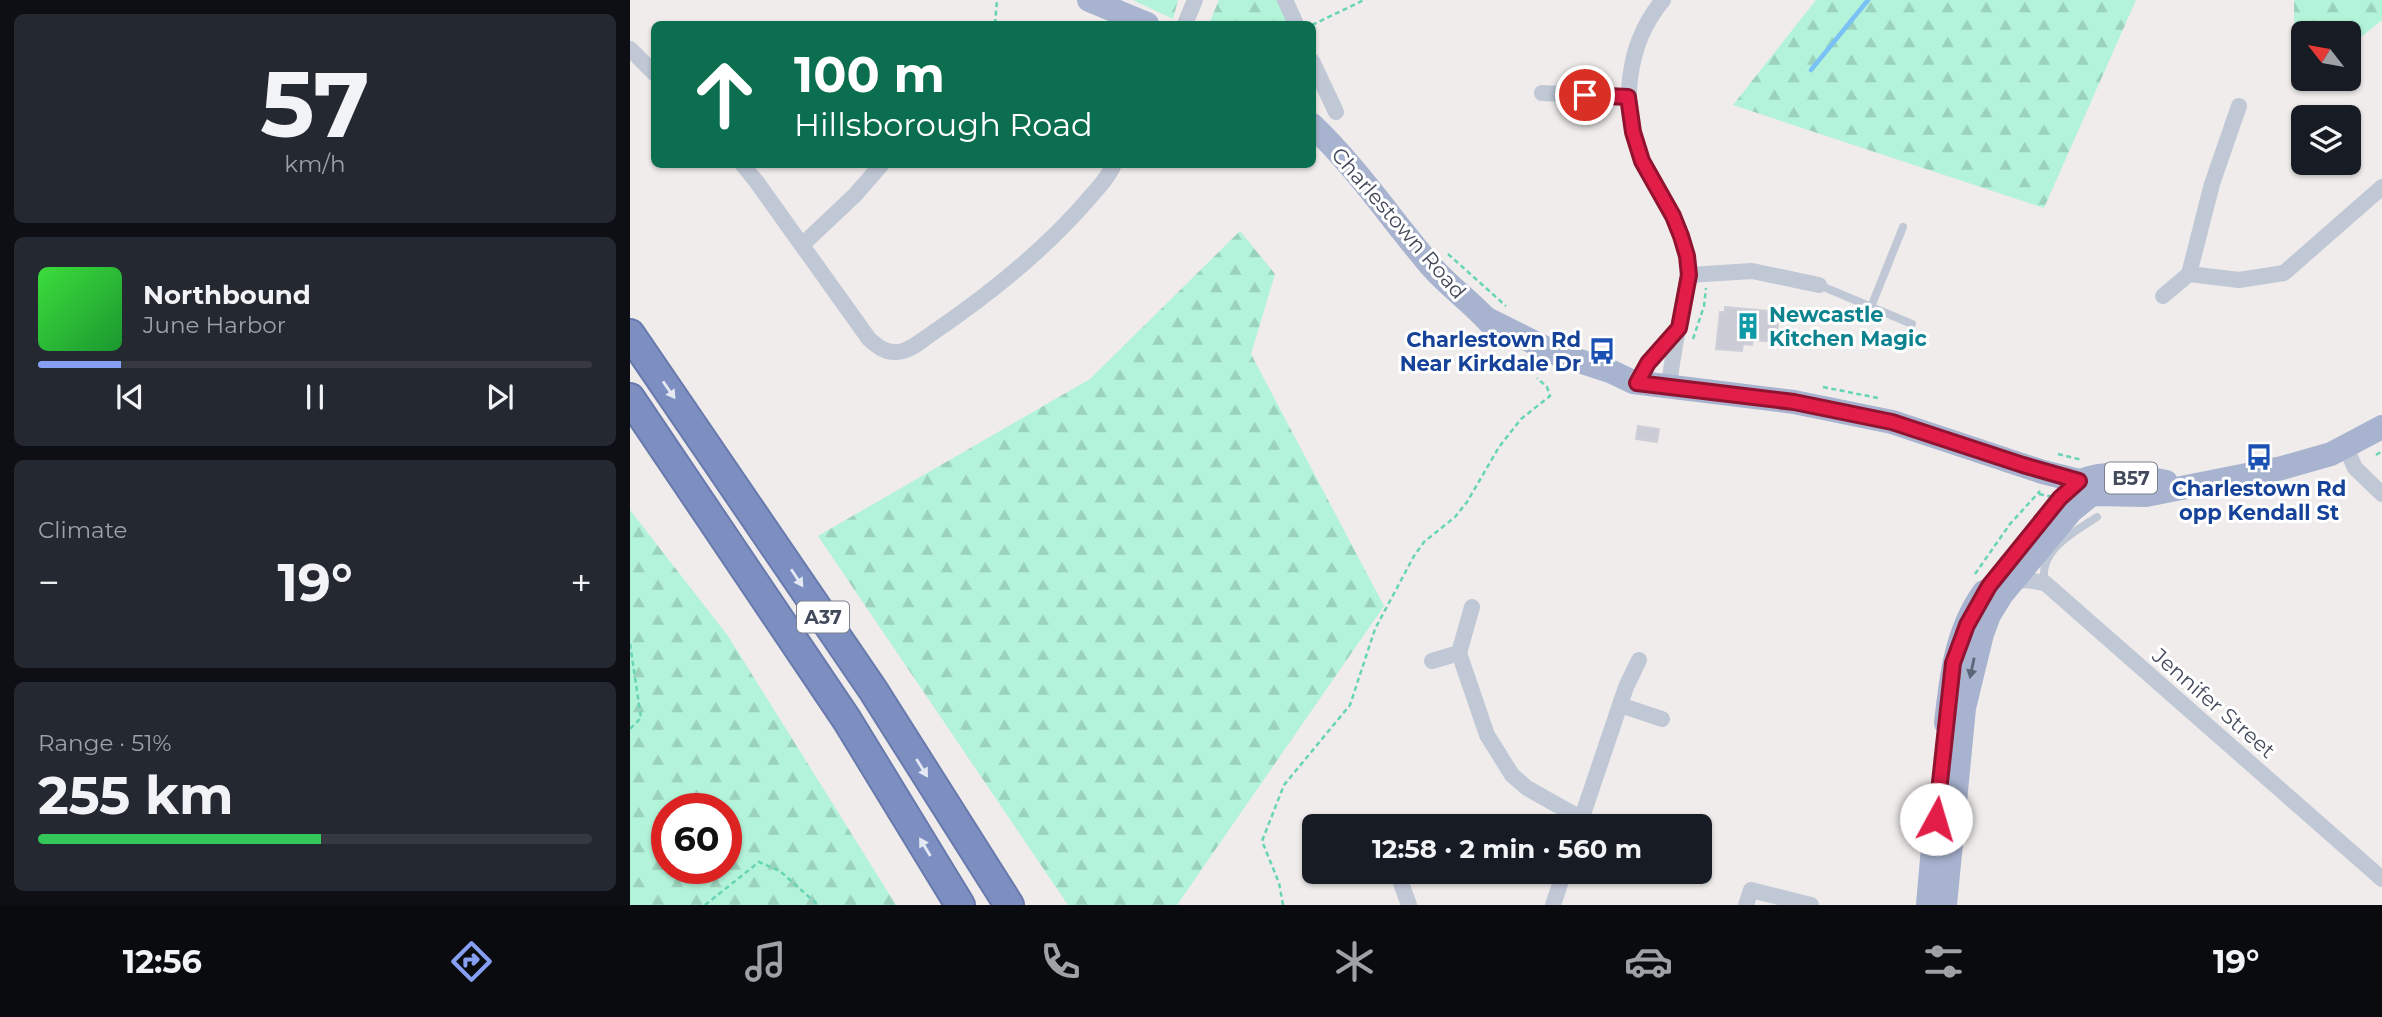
<!DOCTYPE html>
<meta charset="utf-8">
<style>
body{margin:0;font-family:Montserrat,sans-serif;background:#242831;color:#f1f3f6;height:100vh;display:flex;flex-direction:column;font-size:26px;white-space:nowrap}
*{box-sizing:border-box;margin:0}
p{font-size:23px;color:#9ea1a6}
.icon{flex:none;width:38px;height:38px;fill:none;stroke:currentColor;stroke-width:2;stroke-linecap:round;stroke-linejoin:round}
.map{position:relative;flex:1;overflow:hidden}
.panel{display:flex;flex-direction:column;gap:14px;padding:14px;background:#0d0f14;width:630px}
.panel>*{flex:none}
.top-card{position:absolute;left:21px;top:21px;width:665px;height:147px;border-radius:10px;box-shadow:0 2px 5px #0004;background:#0b6e4f;color:#fff;overflow:hidden}
.needle{width:46px;rotate:301deg}
.controls{position:absolute;left:1661px;top:21px;display:grid;gap:14px}
.controls a{display:grid;place-items:center;width:70px;height:70px;border-radius:10px;background:#171b24;box-shadow:0 2px 5px #0004;font-size:35px}
.speed{position:absolute;left:21px;top:793px;display:flex;gap:14px;font-size:35px;font-weight:700;text-align:center}
.speed>*{display:grid;place-content:center;width:91px;height:91px;border-radius:50%;background:#171b24;box-shadow:0 2px 5px #0004;line-height:1}
.speed .limit{border:10px solid #d22;background:#fff;color:#111}
.pin{position:absolute;display:grid;place-items:center;width:60px;height:60px;color:#fff;margin:-30px;border:4px solid #fff;border-radius:50%;box-shadow:0 2px 7px #0007}
.me{position:absolute;width:77px;margin:-38px;rotate:6deg;stroke-linejoin:round;filter:drop-shadow(0 0 5px #0008)}
.turn{display:flex;align-items:center;gap:24px;height:147px;padding:0 28px;font-size:32px}
.turn .icon{width:91px;height:91px;stroke-width:2.5}
.turn b{display:block;font-size:49px;line-height:60px}
.big{font-size:52px;font-weight:700;line-height:1.1}
.panel .tile{flex:1;display:flex;flex-direction:column;justify-content:center;gap:10px;min-width:0;padding:0 24px;border-radius:10px;background:#242831}
.panel .dial{align-items:center;gap:0}
.dial b{font-size:91px;line-height:1}
.song{display:flex;align-items:center;gap:21px}
.cover{width:84px;height:84px;border-radius:10px;background:linear-gradient(135deg,hsl(120 70% 55%),hsl(130 70% 35%))}
.played{height:7px;border-radius:4px;background:linear-gradient(90deg,#879ff3 15%,#363941 15%)}
.keys{display:flex;justify-content:space-around;direction:ltr}
.heat{display:flex;justify-content:space-between;align-items:center;font-size:38px;direction:ltr}
.charge{height:10px;border-radius:5px;background:linear-gradient(90deg,#34c759 51%,#363941 0)}
.trip{position:absolute;left:672px;top:814px;width:410px;height:70px;border-radius:10px;background:#171b24;box-shadow:0 2px 5px #0004;font-weight:700;line-height:70px;text-align:center}
.dock{display:flex;height:112px;justify-content:space-around;align-items:center;background:#090b0e;color:#9ea1a6}
.dock .icon{width:49px;height:49px}
.dock .active{color:#879ff3}
.dock b{font-size:32px;color:#f1f3f6}
main{display:flex;flex:1;min-height:0}
.map>svg:first-child{display:block}
</style>
<main>
<section class="panel">
<div class="tile dial"><b>57</b><p>km/h</p></div>
<div class="tile">
<div class="song"><i class="cover"></i><div><b>Northbound</b><p>June Harbor</p></div></div>
<div class="played"></div>
<div class="keys"><svg class="icon" aria-label="previous" viewBox="0 0 24 24"><path d="M18 5L8 12l10 7zM5 5v14"/></svg><svg class="icon" aria-label="pause" viewBox="0 0 24 24"><path d="M8 5v14M16 5v14"/></svg><svg class="icon" aria-label="next" viewBox="0 0 24 24"><path d="M6 5l10 7-10 7zM19 5v14"/></svg></div>
</div>
<div class="tile"><p>Climate</p>
<div class="heat"><a>−</a><b class="big">19°</b><a>+</a></div>
</div>
<div class="tile"><p>Range · 51%</p><b class="big">255 km</b><div class="charge"></div></div>
</section>
<div class="map">
<svg width="1752" height="905" viewBox="0 0 1752 905">
<defs>
<pattern id="forest-firs" width="22" height="20" patternUnits="userSpaceOnUse" patternTransform="scale(1.75)"><rect width="22" height="20" fill="#b3f3d9"/><path d="M5 1l3.5 6h-7zM16 11l3.5 6h-7z" fill="#9bd2bc"/></pattern>
</defs>
<rect width="100%" height="100%" fill="#efeceb"/>
<g fill="url(#forest-firs)" fill-rule="evenodd">
<polygon points="503,0 548,0 543,19"/>
<polygon points="589,0 651,0 661,24 579,24"/>
<polygon points="1186,0 1506,0 1414,208 1103,105"/>
<polygon points="1664,0 1752,0 1752,20 1719,47 1718,33 1673,33 1673,79 1679,79 1665,91"/>
<polygon points="610,231 645,274 621,354 754,606 547,905 438,905 188,536 460,379"/>
<path d="M 0,510 L 98,636 L 266,905 L 0,905 ZM 37,808 L 96,808 L 96,868 L 37,868 Z"/>
</g>
<g fill="none" stroke-linecap="round" stroke-linejoin="round">
<polyline stroke="#7ac1f5" stroke-width="4.5" points="1181,70 1238,0"/>
</g>
<g fill="#cacbd4" stroke="#cecfd8" stroke-width="2">
<polygon points="1095,307 1149,312 1146,342 1123,340 1122,345 1113,344 1112,351 1086,349 1090,312 1095,312"/>
<polygon points="1008,426 1029,429 1027,442 1006,439"/>
</g>
<g fill="none" stroke-linecap="round" stroke-linejoin="round">
<defs>
<g id="highway">
<polyline points="0,334 243,690 379,905"/>
<polyline points="0,398 217,720 330,905"/>
</g>
</defs>
<use href="#highway" stroke="#687aad" stroke-width="32"/>
<g stroke="#67d4b6" stroke-width="2.5" stroke-dasharray="5 3.5" stroke-linecap="butt">
<polyline points="365,24 367,0"/>
<polyline points="682,25 734,0"/>
<polyline points="818,254 876,306"/>
<polyline points="1063,339 1074,306 1076,288"/>
<polyline points="1193,387 1248,398"/>
<polyline points="1428,454 1452,460"/>
<polyline points="1746,455 1752,451"/>
<polyline points="1409,494 1423,497"/>
<polyline points="1345,574 1380,524 1410,491"/>
<polyline points="0,644 11,718 0,729"/>
<polyline points="75,905 129,862 150,871 188,905"/>
<polyline points="653,905 649,883 632,841 654,785 720,705 745,629 784,556 794,542 825,517 837,502 869,447 891,419 920,396 917,387 907,378"/>
</g>
<g stroke="#c0c7d5" stroke-width="8">
<polyline points="1189,285 1282,324"/>
<polyline points="1241,307 1273,227"/>
<path d="M 1415,583 C 1407,551 1444,532 1467,517"/>
</g>
<g stroke="#c0c7d5" stroke-width="16">
<polyline points="655,0 666,24"/>
<path d="M 1033,0 C 996,44 989,110 1013,162 C 1028,194 1053,223 1057,259 C 1059,274 1056,287 1053,302 C 1048,330 1042,358 1039,386"/>
<polyline points="555,24 565,0"/>
<polyline points="0,49 24,73"/>
<polyline points="682,61 706,112"/>
<polyline points="912,93 998,97"/>
<polyline points="1609,106 1582,184 1559,274 1609,280 1654,273 1752,187"/>
<path d="M 112,164 L 126,181 L 239,339 C 247,346 255,353 267,352 C 280,352 293,339 304,332 C 360,294 410,254 455,203 C 465,191 478,179 484,164"/>
<polyline points="172,245 225,195 252,164"/>
<polyline points="1059,275 1122,271 1189,285"/>
<polyline points="1533,296 1559,274"/>
<polyline points="1007,383 1018,363 1048,330"/>
<polyline points="1716,448 1725,468 1752,494"/>
<polyline points="1380,583 1396,580 1415,583 1752,879"/>
<polyline points="842,607 829,653 857,735 882,775 897,788 952,819"/>
<polyline points="802,661 829,653"/>
<polyline points="990,705 1032,719"/>
<polyline points="949,826 996,687 1009,660"/>
<polyline points="768,875 779,905"/>
<polyline points="923,905 934,872"/>
<polyline points="1116,905 1121,890 1181,905"/>
</g>
<g stroke="#a7b3cf" stroke-width="24">
<polyline points="459,0 517,24"/>
<path d="M 682,125 C 727,168 761,219 801,266 C 821,289 847,306 866,330"/>
<polyline points="857,319 925,353 980,371 1003,382 1164,402 1262,422 1413,472 1449,481 1462,494"/>
<path d="M 1439,488 C 1465,468 1506,475 1536,482"/>
<path d="M 1316,723 C 1321,677 1326,631 1354,592"/>
<polyline points="1298,905 1304,836"/>
<polyline points="1315,905 1334,708 1352,634 1359,615 1372,594 1441,511 1462,494 1516,495 1652,468 1701,454 1752,427"/>
</g>
<use href="#highway" stroke="#7d8fc1" stroke-width="28"/>
</g>
<defs><path id="oneway-solid" d="M-6-.8H1V-3.2L6.5 0L1 3.2V.8H-6Z" transform="scale(1.75)"/></defs>
<g fill="#e5e9f3">
<use href="#oneway-solid" transform="translate(39 390) rotate(55)"/>
<use href="#oneway-solid" transform="translate(167 578) rotate(56)"/>
<use href="#oneway-solid" transform="translate(292 768) rotate(58)"/>
<use href="#oneway-solid" transform="translate(295 847) rotate(-121)"/>
</g>
<use fill="#5b6478" href="#oneway-solid" transform="translate(1342 668) rotate(102)"/>
<g fill="none" stroke-linecap="round" stroke-linejoin="round">
<defs>
<polyline id="route" points="955,95 998,97 1003,132 1012,161 1043,216 1051,236 1057,256 1059,275 1049,328 1018,363 1007,383 1164,402 1262,422 1393,465 1449,481 1430,498 1359,586 1337,625 1323,663 1306,819"/>
</defs>
<use href="#route" stroke="#92132f" stroke-width="18"/>
<use href="#route" stroke="#e11d48" stroke-width="12"/>
</g>
<defs>
<symbol id="building-bare" viewBox="-9 -9 18 18"><path d="M-4-6H4V6H1V3H-1V6H-4ZM-2.5-4.3h1.7v1.8h-1.7ZM.8-4.3h1.7v1.8H.8ZM-2.5-1h1.7V.8h-1.7ZM.8-1h1.7V.8H.8Z" fill="#0f9aa8" stroke="#fff" stroke-width="2.5" paint-order="stroke"/></symbol>
<symbol id="bus-bare" viewBox="-9 -9 18 18"><path d="M-5-6H5V4H4V6H2V4H-2V6H-4V4H-5ZM-3.5-4V0h7V-4ZM-3.5 1.2v1.5H-2V1.2ZM2 1.2v1.5H3.5V1.2Z" fill="#1a4fb4" stroke="#fff" stroke-width="2.5" paint-order="stroke"/></symbol>
</defs>
<g fill-rule="evenodd">
<use href="#building-bare" x="1099" y="307" width="38" height="38"/>
<use href="#bus-bare" x="953" y="332" width="38" height="38"/>
<use href="#bus-bare" x="1610" y="438" width="38" height="38"/>
</g>
<g text-anchor="middle" dominant-baseline="central" stroke-width="6" stroke-linejoin="round" paint-order="stroke">
<g fill="#fff" stroke="#7b808c" stroke-width="2">
<rect x="1475" y="462.5" width="52" height="31" rx="5"/>
<rect x="167" y="601.5" width="52" height="31" rx="5"/>
</g>
<g font-size="19" font-weight="bold" fill="#424a5b">
<text x="1501" y="478">B57</text>
<text x="193" y="617">A37</text>
</g>
<g font-size="21" fill="#424a5b" stroke="#fff">
<text transform="translate(769 223) rotate(49)">Charlestown Road</text>
<text transform="translate(1584 703) rotate(41)">Jennifer Street</text>
</g>
<g font-size="21" font-weight="bold" fill="#0d838f" stroke="#fff" text-anchor="start">
<text x="1139" y="314">Newcastle<tspan x="1139" dy="24">Kitchen Magic</tspan></text>
</g>
<g font-size="21" font-weight="bold" fill="#164399" stroke="#fff" text-anchor="end">
<text x="951" y="339">Charlestown Rd<tspan x="951" dy="24">Near Kirkdale Dr</tspan></text>
<text x="1629" y="488" text-anchor="middle">Charlestown Rd<tspan x="1629" dy="24">opp Kendall St</tspan></text>
</g>
</g>
</svg>
<div class="controls">
<a><svg class="needle" viewBox="-14 -14 28 28"><path d="M0-13l5 13h-10z" fill="#e53935"/><path d="M0 13l5-13h-10z" fill="#9ea1a6"/></svg></a>
<a><svg class="icon" aria-label="layers" viewBox="0 0 24 24"><path d="M12 4l9 5-9 5-9-5zM3 14l9 5 9-5"/></svg></a>
</div>
<div class="speed"><div class="limit">60</div></div>
<div class="pin" style="left:955px;top:95px;background:#d93025"><svg class="icon" aria-label="arrive" viewBox="0 0 24 24"><path d="M6 21V4h12l-3 4 3 4H6"/></svg></div>
<svg class="me" style="left:1306px;top:819px" viewBox="-20 -20 40 40"><circle r="19" fill="#fff"/><path d="M0-13L10 11 0 6-10 11z" fill="#e11d48"/></svg>
<div class="trip">12:58 · 2 min · 560 m</div>
<div class="top-card">
<div class="turn"><svg class="icon" aria-label="ahead" viewBox="0 0 24 24"><path d="M12 20V5M6 11l6-6 6 6"/></svg><div><b>100 m</b>Hillsborough Road</div></div>
</div>
</div>
</main>
<nav class="dock">
<b>12:56</b>
<svg class="icon active" aria-label="directions" viewBox="0 0 24 24"><path d="M12 3l9 9-9 9-9-9zM9 14v-3h6M13 9l2 2-2 2"/></svg>
<svg class="icon" aria-label="music" viewBox="0 0 24 24"><path d="M9 18V5l10-2v13"/><circle cx="6" cy="18" r="3"/><circle cx="16" cy="16" r="3"/></svg>
<svg class="icon" aria-label="phone" viewBox="0 0 24 24"><path d="M5 4h4l2 5-3 2q2 4 5 5l2-3 5 2v4C11 20 4 13 5 4z"/></svg>
<svg class="icon" aria-label="climate" viewBox="0 0 24 24"><path d="M12 3v18M4 7l16 10M4 17L20 7"/></svg>
<svg class="icon" aria-label="car" viewBox="0 0 24 24"><path d="M5 17H2v-5l4-1 3-4h7l3 4 3 1v5h-3M9 17h6M6 11h13"/><circle cx="7" cy="17" r="2"/><circle cx="17" cy="17" r="2"/></svg>
<svg class="icon" aria-label="filters" viewBox="0 0 24 24"><path d="M4 7h16M4 17h16"/><circle cx="9" cy="7" r="2"/><circle cx="15" cy="17" r="2"/></svg>
<b>19°</b>
</nav>
